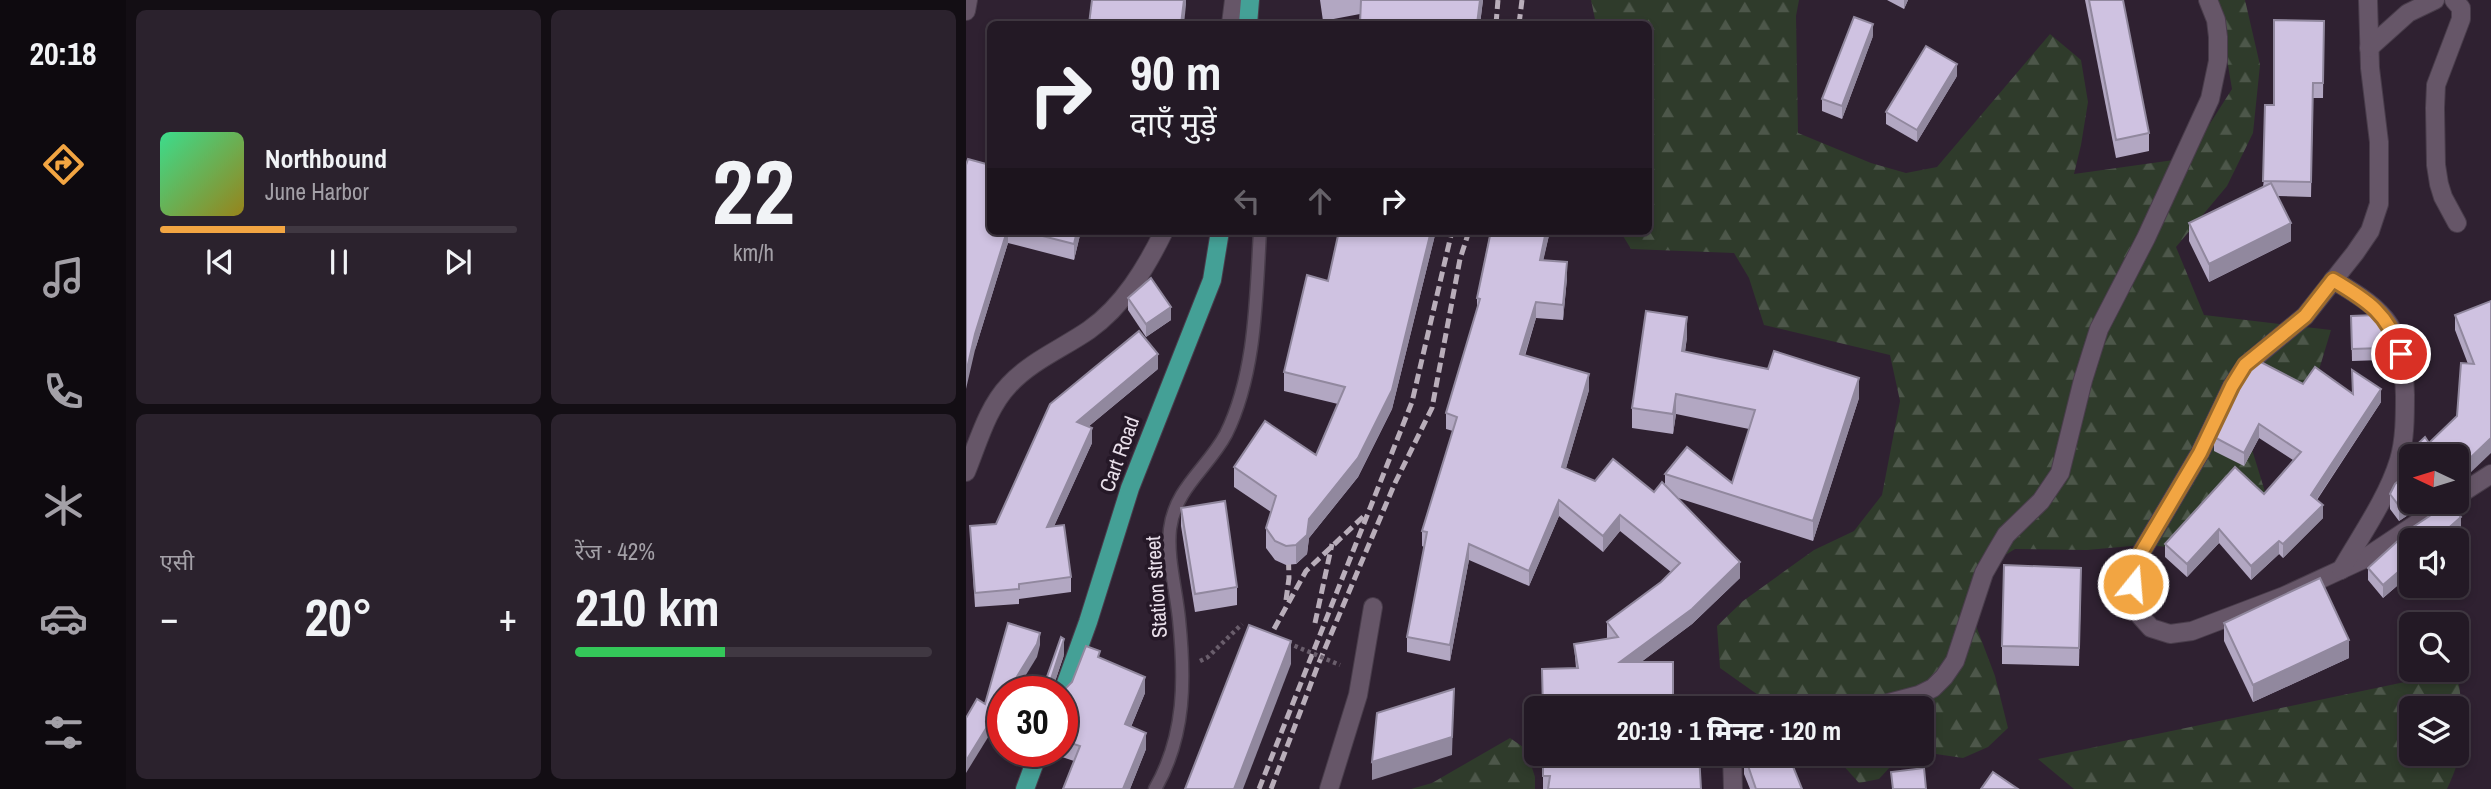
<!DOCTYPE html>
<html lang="hi">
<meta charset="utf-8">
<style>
body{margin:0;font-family:"Archivo Narrow","Noto Sans Devanagari",sans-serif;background:#2b222d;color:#f1f3f6;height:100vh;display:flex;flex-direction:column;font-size:26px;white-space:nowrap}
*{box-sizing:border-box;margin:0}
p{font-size:23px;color:#a3a0a7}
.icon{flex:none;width:38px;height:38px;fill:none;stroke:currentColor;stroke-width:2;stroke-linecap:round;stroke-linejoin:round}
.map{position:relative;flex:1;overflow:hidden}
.drawer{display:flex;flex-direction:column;gap:10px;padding:10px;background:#130e14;width:840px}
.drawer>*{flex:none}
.top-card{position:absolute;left:21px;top:21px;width:665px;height:214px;border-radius:10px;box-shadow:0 4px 10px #0003,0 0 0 2px #403842;background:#231925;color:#f1f3f6;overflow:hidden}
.needle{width:46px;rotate:274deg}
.fabs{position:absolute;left:1433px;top:444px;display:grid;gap:14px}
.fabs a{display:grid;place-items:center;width:70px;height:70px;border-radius:10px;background:#231925;box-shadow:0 4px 10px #0003,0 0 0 2px #403842;font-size:35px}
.speed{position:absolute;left:21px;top:676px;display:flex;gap:14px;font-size:35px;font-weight:700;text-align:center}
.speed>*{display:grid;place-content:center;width:91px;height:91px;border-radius:50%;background:#231925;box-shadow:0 4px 10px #0003,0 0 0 2px #403842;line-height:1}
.speed .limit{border:10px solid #d22;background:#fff;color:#111}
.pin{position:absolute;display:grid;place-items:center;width:60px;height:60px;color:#fff;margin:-30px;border:4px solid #fff;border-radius:50%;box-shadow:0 2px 7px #0007}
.me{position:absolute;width:77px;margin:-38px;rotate:17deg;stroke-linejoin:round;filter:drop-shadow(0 0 5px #0008)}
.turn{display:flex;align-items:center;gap:24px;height:147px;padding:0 28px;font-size:32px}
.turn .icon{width:91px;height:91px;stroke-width:2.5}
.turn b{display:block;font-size:49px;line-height:60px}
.lanes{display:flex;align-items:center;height:66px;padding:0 28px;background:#0003;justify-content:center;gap:35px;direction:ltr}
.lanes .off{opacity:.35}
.big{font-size:52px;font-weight:800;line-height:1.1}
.drawer .tile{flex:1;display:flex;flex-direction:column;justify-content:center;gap:10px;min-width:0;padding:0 24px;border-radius:10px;background:#2b222d}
.drawer .dial{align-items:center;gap:0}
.dial b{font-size:91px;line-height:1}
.song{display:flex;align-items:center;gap:21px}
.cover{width:84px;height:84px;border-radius:10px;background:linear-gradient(135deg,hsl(150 70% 55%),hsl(50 70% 35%))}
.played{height:7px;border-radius:4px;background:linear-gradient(90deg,#f2a542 35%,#403842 35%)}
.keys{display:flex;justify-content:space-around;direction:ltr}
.heat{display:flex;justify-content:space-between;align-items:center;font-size:38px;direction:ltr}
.charge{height:10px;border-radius:5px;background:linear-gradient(90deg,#34c759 42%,#403842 0)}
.drawer .tiles{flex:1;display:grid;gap:10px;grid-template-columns:repeat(2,1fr)}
.trip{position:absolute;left:558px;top:696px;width:410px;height:70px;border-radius:10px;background:#231925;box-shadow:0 4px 10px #0003,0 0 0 2px #403842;font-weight:800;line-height:70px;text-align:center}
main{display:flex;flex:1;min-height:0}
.tab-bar{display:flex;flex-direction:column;width:126px;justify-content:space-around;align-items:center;background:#0e0a0f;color:#a3a0a7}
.tab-bar .icon{width:49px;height:49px}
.tab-bar .current{color:#f2a542}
.tab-bar b{font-size:32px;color:#f1f3f6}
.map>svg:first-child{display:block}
</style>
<main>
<nav class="tab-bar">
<b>20:18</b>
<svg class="icon current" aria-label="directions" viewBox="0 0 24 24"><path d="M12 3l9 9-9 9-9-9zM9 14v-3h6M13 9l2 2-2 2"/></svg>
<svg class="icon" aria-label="music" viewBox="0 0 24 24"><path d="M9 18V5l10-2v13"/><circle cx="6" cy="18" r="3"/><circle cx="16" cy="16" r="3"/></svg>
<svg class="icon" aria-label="phone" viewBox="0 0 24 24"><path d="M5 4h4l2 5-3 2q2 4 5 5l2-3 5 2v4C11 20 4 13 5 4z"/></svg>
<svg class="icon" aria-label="climate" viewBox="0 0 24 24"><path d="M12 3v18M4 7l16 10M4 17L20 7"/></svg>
<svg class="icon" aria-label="car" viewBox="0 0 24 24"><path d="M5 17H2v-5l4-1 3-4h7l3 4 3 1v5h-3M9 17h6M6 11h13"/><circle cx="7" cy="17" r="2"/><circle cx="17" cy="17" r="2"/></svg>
<svg class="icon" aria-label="filters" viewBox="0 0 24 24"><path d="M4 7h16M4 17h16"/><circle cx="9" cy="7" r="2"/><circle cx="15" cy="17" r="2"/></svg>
</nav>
<section class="drawer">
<div class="tiles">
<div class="tile">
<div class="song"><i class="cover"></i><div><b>Northbound</b><p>June Harbor</p></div></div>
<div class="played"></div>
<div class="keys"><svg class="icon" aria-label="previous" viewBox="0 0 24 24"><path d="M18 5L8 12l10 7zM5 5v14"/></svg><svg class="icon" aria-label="pause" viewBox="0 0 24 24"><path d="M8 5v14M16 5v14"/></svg><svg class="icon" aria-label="next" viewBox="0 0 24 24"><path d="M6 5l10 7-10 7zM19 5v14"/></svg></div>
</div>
<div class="tile dial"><b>22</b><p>km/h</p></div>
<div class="tile"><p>एसी</p>
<div class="heat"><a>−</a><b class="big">20°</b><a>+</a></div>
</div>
<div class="tile"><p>रेंज · 42%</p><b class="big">210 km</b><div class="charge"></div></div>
</div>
</section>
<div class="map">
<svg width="1525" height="789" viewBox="0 0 1525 789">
<defs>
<pattern id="forest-firs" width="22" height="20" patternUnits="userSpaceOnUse" patternTransform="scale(1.75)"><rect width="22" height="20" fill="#2f3b2b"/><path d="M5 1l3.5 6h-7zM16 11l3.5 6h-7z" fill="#4d574a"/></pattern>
</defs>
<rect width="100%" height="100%" fill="#2f2131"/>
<g fill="url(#forest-firs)" fill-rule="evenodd">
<polygon points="625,0 833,0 830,16 832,133 905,163 940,173 971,167 1084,34 1115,60 1122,102 1115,145 1108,174 1222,158 1266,89 1251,0 1279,0 1294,65 1287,133 1261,186 1210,247 1238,315 1365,330 1352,373 1280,430 1300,495 1231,549 1177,545 1121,550 1049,549 1018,568 1004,610 1029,676 1042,728 1022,747 997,758 956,752 956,709 812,709 754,668 751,626 777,601 848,550 888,531 916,495 934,401 924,355 798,325 783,278 768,253 665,249 654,231 682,231 682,24 630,24"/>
<path d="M 1491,671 C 1498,721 1503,742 1481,789 L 1108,789 L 1072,759 ZM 1446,709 L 1491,709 L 1491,754 L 1446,754 Z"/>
<polygon points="544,738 560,749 569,777 569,789 445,789 466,783"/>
<polygon points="867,754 936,754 913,779 893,783"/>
</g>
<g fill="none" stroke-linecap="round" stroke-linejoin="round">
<defs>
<path id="lane" d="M 189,789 C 220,735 219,678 213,619 C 210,589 201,558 204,529 C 209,488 242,468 260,434 C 290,373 290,298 294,231"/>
<g id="street">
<polyline points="1402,0 1404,68 1413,142 1413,204 1404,231 1389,253 1339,316 1280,365 1266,386 1234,453 1169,563 1167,584 1168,609 1185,628 1204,634 1226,631 1318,596 1396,560 1483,502"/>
<polyline points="1488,0 1495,8 1495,19 1470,85 1469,108 1470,165 1473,184 1477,197 1491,223"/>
<polyline points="0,11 2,0"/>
<polyline points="265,24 268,0"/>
<polyline points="1403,48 1442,13 1469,0"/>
<path d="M 1367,280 C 1423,312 1437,329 1439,395 C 1439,416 1439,440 1433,460 C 1421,499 1395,535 1375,570"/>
<path d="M 0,472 C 12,443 21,408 43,385 C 65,361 97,348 123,330 C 157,306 180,268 198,231"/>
<polyline points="1491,496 1525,474"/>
<polyline points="900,709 953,695 967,688 978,677 989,661 1018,573 1030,552 1040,535 1075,501 1094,473 1117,380 1133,329 1180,238 1244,99 1252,61 1252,37 1250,20 1242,0"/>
<polyline points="766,754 767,789"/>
<polyline points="363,789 392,695 407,607"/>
</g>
<g id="primary">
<polyline points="282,24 284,0"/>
<polyline points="96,694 122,622 164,488 246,280 254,231"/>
<polyline points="59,789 73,751"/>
</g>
</defs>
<use href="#lane" stroke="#493d4b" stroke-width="15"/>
<use href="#street" stroke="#493d4b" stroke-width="20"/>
<use href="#primary" stroke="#493d4b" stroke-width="20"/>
<polyline stroke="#6a5e6c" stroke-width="4.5" stroke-dasharray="3.5 3.5" stroke-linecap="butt" points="234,661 242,657 276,624"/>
<use href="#lane" stroke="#665668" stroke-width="12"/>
<use href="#street" stroke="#665668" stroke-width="18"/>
<use href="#primary" stroke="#44a096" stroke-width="18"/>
<g stroke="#b9aeba" stroke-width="5" stroke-dasharray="10 5" stroke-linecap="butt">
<polyline points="530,24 532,0"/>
<polyline points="553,24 556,0"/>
<polyline points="320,600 323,578 322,544"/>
<polyline points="349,623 366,544"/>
<polyline points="308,629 340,571 399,515"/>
<polyline points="293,789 446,402 486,231"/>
<polyline points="305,789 352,665 429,483 466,408 494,259 503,231"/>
</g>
<polyline stroke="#6a5e6c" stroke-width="4.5" stroke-dasharray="3.5 3.5" stroke-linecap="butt" points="322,643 374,665"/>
</g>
<g fill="#b2a7c2">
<polygon points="354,0 517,0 514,24 394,14 357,21"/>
<polygon points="921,0 942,0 938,9"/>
<polygon points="1119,0 1157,0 1183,133 1183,151 1150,158"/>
<polygon points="1358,21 1357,98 1347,98 1345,197 1312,196 1325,241 1243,282 1223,241 1223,223 1297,187 1308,105"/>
<polygon points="907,36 876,119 856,111 856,99"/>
<polygon points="991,76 951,142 920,124 920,112"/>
<polygon points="24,231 115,231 108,260 42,243 9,350"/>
<polygon points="373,231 470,231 426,409 392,477 343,538 341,554 330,564 320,565 309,560 300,548 300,528 305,512 268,487 268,467 350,455 372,404 318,391 318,372 362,281"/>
<polygon points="523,231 584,231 577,260 601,278 597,320 570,318 559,356 623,390 600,468 629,481 688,492 699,485 699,474 766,483 783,429 710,414 707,434 666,428 666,408 721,337 719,352 893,398 847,541 712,498 774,578 726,624 675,662 610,668 608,644 641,639 641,622 695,582 705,572 654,531 637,552 593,516 563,586 503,560 484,661 441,652 441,637 458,547 456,546 456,531 487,431 480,429 480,413 511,310 511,298 523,238"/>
<polygon points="162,298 205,320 180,337 162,310"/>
<polygon points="1525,301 1502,475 1433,521 1424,509 1424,494 1437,478 1437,467 1491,416 1502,364 1489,330 1489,315"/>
<polygon points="1385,316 1416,323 1416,360 1386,361"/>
<polygon points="192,369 122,427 126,443 88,526 105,577 105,592 53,599 53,604 9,607 4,526 30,524 84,404"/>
<polygon points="1337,384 1386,393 1415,402 1351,500 1357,518 1317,558 1313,554 1285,580 1253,543 1221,577 1199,557 1199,544 1298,494 1327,460 1293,438 1278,466 1248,451 1248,437"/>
<polygon points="1483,503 1495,517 1495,529 1482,541 1446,541 1446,573 1417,598 1402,580 1402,568 1447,527"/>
<polygon points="215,508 271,587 271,605 229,612 215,526"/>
<polygon points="1115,585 1113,666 1036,664 1036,646"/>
<polygon points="1258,623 1383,658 1287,702 1258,641"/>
<polygon points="98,655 88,684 92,688 99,689 134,658 179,693 165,727 180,749 164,789 97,789 108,761 84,753 84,751 96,751 96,691 76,691"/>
<polygon points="577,754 735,789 577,789"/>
<polygon points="778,754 836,789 784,789 778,774"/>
</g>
<g fill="#91889e">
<polygon points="218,0 220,0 220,5 218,24 215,24"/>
<polygon points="514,0 517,0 514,24 511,24"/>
<polygon points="938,0 942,0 938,9"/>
<polygon points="907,24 907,36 876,119 876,106"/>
<polygon points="991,64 991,76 951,142 951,130"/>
<polygon points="1325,223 1325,241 1243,282 1243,264"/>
<polygon points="41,231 42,231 42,243 9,350 0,389 0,373 9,334"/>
<polygon points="111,231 115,231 108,260 108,244"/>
<polygon points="465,231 470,231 426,409 392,477 343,538 341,554 330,564 330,545 343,519"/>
<polygon points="580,231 584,231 574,275 574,260"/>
<polygon points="601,262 601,278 597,320 597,305"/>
<polygon points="570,302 570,318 554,370 554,354"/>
<polygon points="205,307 205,320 180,337 180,324"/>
<polygon points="721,317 721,337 716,371 716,351"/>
<polygon points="192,354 192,369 111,436 111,422"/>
<polygon points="623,374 623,390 596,482 596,467"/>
<polygon points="893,378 893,398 847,541 847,521"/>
<polygon points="1415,389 1415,402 1345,508 1345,495"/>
<polygon points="710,394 710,414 707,434 707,414"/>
<polygon points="1293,424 1293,438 1278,466 1278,453"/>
<polygon points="126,428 126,443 81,542 81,527"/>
<polygon points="1525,438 1525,453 1502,475 1491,483 1491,468"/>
<polygon points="1446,498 1446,502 1462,502 1433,521 1433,506"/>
<polygon points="593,500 593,516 563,586 563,571"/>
<polygon points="1357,505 1357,518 1317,558 1317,544"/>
<polygon points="654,515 654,531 637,552 637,536"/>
<polygon points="1495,517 1495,529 1482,541 1468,541"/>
<polygon points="1253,529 1253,543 1221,577 1221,564"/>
<polygon points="1313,541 1313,554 1285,580 1285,566"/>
<polygon points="503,544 503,560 484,661 484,645"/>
<polygon points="1446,560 1446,573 1417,598 1417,585"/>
<polygon points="774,562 774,578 726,624 654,678 654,662"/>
<polygon points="74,633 74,645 71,657 50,691 42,691"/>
<polygon points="98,639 98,655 86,691 85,679"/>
<polygon points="1383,640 1383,658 1287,702 1287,685"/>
<polygon points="325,641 325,664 277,789 268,789"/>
<polygon points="179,677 179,693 159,741 159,724"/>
<polygon points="488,689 486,755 406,780 406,762"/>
<polygon points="37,701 37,713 0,773 0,761"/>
<polygon points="180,733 180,749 164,789 157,789"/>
</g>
<g fill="#cfc2e1" stroke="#91889e" stroke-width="2">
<polygon points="126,0 218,0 215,24 123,24"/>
<polygon points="395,0 514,0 511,24 394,24"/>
<polygon points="1123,0 1157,0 1183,133 1150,140"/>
<polygon points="888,17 907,24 876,106 856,99"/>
<polygon points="1308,20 1358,21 1357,83 1347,83 1345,182 1297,181 1299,105 1308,105"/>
<polygon points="960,46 991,64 951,130 920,112"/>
<polygon points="2,159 24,165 24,231 41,231 9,334 0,373 0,165"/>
<polygon points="1305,183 1325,223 1243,264 1223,223"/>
<polygon points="57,231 111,231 108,244"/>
<polygon points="373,231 465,231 426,390 392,458 343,519 341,535 330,545 320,546 309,541 300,528 310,496 268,467 299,421 350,455 379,387 318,372 341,275 362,281"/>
<polygon points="525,231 580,231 574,260 601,262 597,305 570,302 554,354 623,374 596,467 629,481 647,459 688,492 696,482 774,562 726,609 654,662 707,662 707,709 577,709 576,669 612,668 608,644 652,637 641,622 695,582 714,563 654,515 637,536 593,500 563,571 503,544 484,645 441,637 461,532 456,531 491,417 480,413 514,299 511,298"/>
<polygon points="185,278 205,307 180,324 162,298"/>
<polygon points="1525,301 1525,438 1502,460 1491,468 1491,457 1446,457 1446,498 1433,506 1424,494 1429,484 1443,473 1437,467 1442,453 1459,437 1463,443 1491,416 1495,363 1508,364 1489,315"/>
<polygon points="680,311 721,317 716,351 802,369 808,351 893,378 847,521 699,474 721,447 766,483 789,410 710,394 707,414 666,408"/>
<polygon points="1411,315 1416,323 1416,348 1386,349 1385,316"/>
<polygon points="173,331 192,354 111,422 126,428 81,527 98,525 105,577 53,584 53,589 9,593 4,526 30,524 84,404"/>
<polygon points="1289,359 1337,384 1349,367 1387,394 1386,370 1415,389 1345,495 1357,505 1317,544 1313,541 1285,566 1253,529 1221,564 1199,544 1269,467 1298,494 1335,452 1293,424 1278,453 1248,437 1276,378"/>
<polygon points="259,501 271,587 229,594 215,508"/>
<polygon points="1483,503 1495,517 1468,541 1446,541 1446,560 1417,585 1402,568 1447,527"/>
<polygon points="1038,565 1115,568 1113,648 1036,646"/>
<polygon points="1354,578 1383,640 1287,685 1258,623"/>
<polygon points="42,623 74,633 71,644 42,691 37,691 37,701 0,761 0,718 11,699 19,704"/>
<polygon points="283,625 325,641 268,789 219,789"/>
<polygon points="95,637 98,639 85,679 92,688 99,689 106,682 120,646 134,651 132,657 179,677 159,724 180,733 157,789 97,789 114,746 96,740 96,691 76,691"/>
<polygon points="488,689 486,737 406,762 411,713"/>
<polygon points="577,754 733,754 735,789 582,789 584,776 577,776"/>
<polygon points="778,754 822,754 836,789 790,789"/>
<polygon points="958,768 960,789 927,789 925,772"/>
<polygon points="1027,772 1052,789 1015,789"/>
</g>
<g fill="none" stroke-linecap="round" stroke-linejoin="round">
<defs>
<path id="route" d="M 1167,584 L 1169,563 L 1234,453 L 1266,386 L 1279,365 L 1339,316 L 1367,280 C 1401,300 1423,314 1435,354"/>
</defs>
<use href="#route" stroke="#9d6b2b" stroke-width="18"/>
<use href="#route" stroke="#f2a542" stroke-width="12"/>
</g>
<g text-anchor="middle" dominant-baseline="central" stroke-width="7" stroke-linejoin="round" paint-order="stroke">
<g font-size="21" fill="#e9dfea" stroke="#251827">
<text transform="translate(153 454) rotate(-70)">Cart Road</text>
<text transform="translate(190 587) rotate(-94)">Station street</text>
</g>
</g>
</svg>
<div class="fabs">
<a><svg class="needle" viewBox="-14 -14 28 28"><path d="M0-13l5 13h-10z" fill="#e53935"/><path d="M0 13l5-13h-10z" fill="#a3a0a7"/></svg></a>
<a><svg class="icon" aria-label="sound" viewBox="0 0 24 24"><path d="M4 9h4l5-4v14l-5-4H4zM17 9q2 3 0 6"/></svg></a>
<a><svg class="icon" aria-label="search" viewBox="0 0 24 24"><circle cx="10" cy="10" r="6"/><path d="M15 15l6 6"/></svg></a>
<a><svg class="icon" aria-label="layers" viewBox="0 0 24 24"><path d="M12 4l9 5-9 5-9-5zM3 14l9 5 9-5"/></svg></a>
</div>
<div class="speed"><div class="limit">30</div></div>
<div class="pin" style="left:1435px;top:354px;background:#d93025"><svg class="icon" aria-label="arrive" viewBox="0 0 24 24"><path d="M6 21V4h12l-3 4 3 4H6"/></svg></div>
<svg class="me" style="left:1167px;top:584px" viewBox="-20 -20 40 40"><circle r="17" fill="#f2a542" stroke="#fff" stroke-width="3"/><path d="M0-11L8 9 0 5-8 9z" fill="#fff"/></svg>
<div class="trip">20:19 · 1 मिनट · 120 m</div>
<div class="top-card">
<div class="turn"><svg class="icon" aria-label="right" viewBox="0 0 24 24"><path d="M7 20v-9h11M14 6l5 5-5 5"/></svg><div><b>90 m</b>दाएँ मुड़ें</div></div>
<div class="lanes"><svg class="icon off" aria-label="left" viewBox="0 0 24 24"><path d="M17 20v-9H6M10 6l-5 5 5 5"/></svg><svg class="icon off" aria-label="ahead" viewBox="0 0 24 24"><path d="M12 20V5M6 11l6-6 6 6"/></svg><svg class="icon" aria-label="right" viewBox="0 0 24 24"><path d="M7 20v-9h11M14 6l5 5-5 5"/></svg></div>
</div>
</div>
</main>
